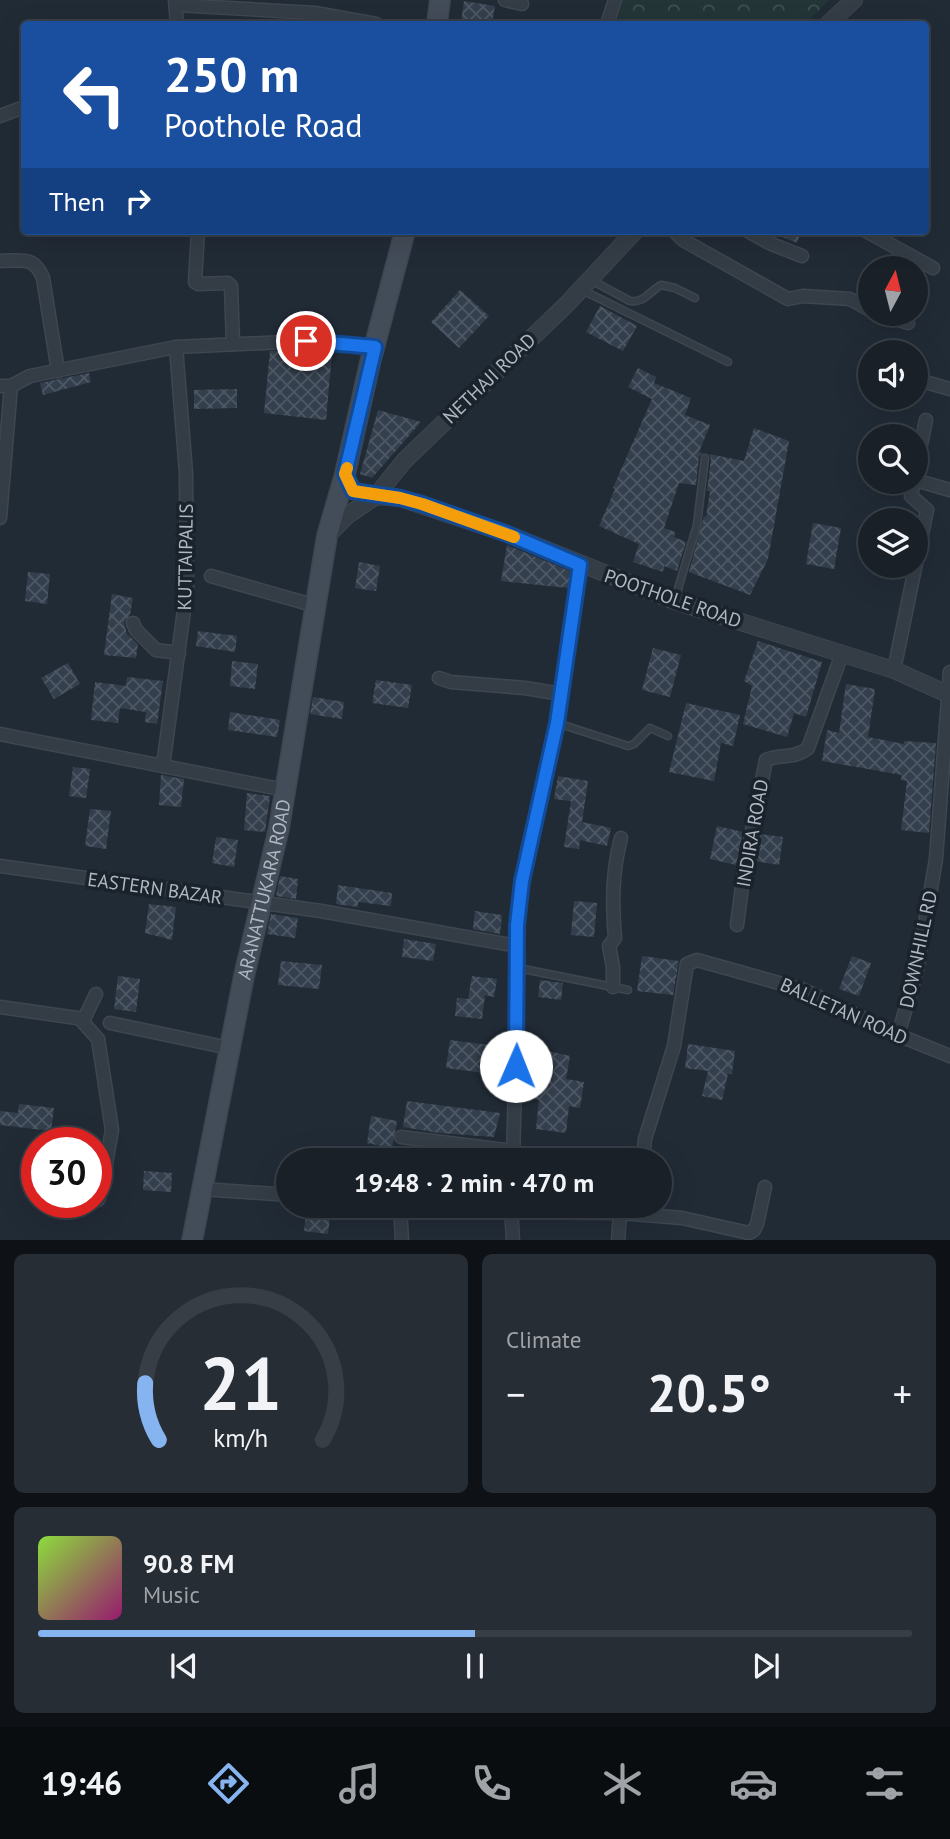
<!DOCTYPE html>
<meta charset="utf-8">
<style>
body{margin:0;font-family:"PT Sans",sans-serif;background:#262d34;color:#f1f3f6;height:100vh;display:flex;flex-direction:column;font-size:26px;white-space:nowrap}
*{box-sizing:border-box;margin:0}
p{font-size:23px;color:#9fa3a8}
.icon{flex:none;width:38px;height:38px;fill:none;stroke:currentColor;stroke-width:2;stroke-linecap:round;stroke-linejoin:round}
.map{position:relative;height:1240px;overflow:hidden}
.side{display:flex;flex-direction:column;gap:14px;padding:14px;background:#0e1216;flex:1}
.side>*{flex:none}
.banner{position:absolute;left:21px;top:21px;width:908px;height:214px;border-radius:7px;box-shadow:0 7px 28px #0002,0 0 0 2px #373e45;background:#1a4fa0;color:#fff;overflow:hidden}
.needle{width:46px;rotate:7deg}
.buttons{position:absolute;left:858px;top:256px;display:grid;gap:14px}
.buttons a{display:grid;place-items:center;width:70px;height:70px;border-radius:50%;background:#192028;box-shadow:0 7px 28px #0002,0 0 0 2px #373e45;font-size:35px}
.speed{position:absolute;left:21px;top:1127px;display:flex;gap:14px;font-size:35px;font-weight:700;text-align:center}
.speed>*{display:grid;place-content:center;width:91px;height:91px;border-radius:50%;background:#192028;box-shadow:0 7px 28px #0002,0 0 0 2px #373e45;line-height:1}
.speed .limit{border:10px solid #d22;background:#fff;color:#111}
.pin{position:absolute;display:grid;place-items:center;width:60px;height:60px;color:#fff;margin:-30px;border:4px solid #fff;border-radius:50%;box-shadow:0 2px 7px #0007}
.me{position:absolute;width:77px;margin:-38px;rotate:1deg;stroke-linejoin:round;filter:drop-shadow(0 0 5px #0008)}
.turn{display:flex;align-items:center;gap:24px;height:147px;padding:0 28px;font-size:32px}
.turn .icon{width:91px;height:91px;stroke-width:2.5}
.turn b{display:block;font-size:49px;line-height:60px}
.then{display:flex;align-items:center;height:66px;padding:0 28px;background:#0003;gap:14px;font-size:26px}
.big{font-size:52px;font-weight:700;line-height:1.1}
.side .card{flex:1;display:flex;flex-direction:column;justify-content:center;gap:10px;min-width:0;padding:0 24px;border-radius:10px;background:#262d34}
.side .dial{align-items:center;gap:0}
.dial svg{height:182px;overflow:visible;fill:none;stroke:#373e45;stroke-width:7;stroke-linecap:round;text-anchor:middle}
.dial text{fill:#f1f3f6;stroke:none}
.song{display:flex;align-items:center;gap:21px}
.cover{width:84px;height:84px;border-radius:10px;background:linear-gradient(135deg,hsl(90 70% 55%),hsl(320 70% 35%))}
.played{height:7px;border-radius:4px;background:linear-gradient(90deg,#86b4f1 50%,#373e45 50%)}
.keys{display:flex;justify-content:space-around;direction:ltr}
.heat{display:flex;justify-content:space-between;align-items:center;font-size:38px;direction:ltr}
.side .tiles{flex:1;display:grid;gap:14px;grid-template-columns:1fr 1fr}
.card:last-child{grid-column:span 2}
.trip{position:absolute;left:276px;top:1148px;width:396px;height:70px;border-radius:35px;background:#192028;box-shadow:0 7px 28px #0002,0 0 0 2px #373e45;font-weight:700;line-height:70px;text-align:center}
.menu{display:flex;height:112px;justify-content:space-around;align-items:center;background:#0a0d10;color:#9fa3a8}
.menu .icon{width:49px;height:49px}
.menu .selected{color:#86b4f1}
.menu b{font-size:32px;color:#f1f3f6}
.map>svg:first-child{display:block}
</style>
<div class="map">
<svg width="950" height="1241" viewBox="0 0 950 1241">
<defs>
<pattern id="park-crowns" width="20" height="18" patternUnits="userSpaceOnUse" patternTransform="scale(1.75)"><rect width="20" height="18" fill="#233537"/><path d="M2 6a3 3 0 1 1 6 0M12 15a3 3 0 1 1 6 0" fill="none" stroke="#405052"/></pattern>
<pattern id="building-cross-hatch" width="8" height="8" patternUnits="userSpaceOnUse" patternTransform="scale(1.75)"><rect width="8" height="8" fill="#333f4c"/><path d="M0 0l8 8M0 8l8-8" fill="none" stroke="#4e5864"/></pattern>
</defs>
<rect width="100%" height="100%" fill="#212b36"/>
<polygon fill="url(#park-crowns)" points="623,0 829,0 805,24 616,24"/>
<g fill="url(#building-cross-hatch)">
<polygon points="464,1 495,6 492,24 461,22"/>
<polygon points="768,231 801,231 797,243"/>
<polygon points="460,290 489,316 459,348 431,322"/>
<polygon points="600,306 637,326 623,351 586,332"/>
<polygon points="300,350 332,353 326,420 264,413 270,351"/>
<polygon points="638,368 656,377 654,383 691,398 685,415 710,425 699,452 703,453 699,457 696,485 679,483 664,528 675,532 674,537 686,542 677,571 664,566 663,572 633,562 639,544 599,526 615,489 613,488 652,399 628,387"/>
<polygon points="89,373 91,382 43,395 40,383"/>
<polygon points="237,389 237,408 194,409 194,390"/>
<polygon points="378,410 421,422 372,478 360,474"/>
<polygon points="754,428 789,441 768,559 750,595 689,572 704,516 706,517 710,491 707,491 711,459 709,454 744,461"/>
<polygon points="813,523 841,528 834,569 806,564"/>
<polygon points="507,545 570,571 568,588 501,581"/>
<polygon points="359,562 380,566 376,591 355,588"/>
<polygon points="28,572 50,574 47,604 25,601"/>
<polygon points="112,594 133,598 130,615 124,623 127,634 138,644 136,658 104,655"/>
<polygon points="198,631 237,636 235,652 196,646"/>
<polygon points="758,641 822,662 806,717 794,713 787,737 743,724 752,686 744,681"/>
<polygon points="653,648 681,655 670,697 642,690"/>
<polygon points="232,661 258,664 255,689 230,686"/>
<polygon points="68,663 80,684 54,699 41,678"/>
<polygon points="127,677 163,681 157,724 145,722 146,712 120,708 118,723 91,720 95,682 126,686"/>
<polygon points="376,680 412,685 408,708 372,703"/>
<polygon points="846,684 875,689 868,737 904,744 904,741 936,743 929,833 901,830 907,781 901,780 902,775 822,761 827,730 839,733"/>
<polygon points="313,697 344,702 342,719 310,714"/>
<polygon points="686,703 740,715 733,746 721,743 714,781 669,772"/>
<polygon points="230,712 280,720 277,737 228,730"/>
<polygon points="73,767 90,769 86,798 69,796"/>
<polygon points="161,775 184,779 181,807 159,805"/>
<polygon points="558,776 588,781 582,822 611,828 607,846 580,840 579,849 564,847 571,801 554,799"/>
<polygon points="247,793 270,796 265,832 244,830"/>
<polygon points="90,809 111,811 106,849 85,846"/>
<polygon points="717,826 743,832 736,865 710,859"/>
<polygon points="760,834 783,837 779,865 755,861"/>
<polygon points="216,837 238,840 234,867 212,863"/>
<polygon points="280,876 298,879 296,899 276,896"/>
<polygon points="338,885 392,893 391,906 358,902 358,907 336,904"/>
<polygon points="574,901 597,903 594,937 571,935"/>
<polygon points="149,904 176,907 172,940 145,933"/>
<polygon points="475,911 502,915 500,934 473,929"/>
<polygon points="271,914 298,918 295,938 267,934"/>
<polygon points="404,939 436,944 433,961 402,957"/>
<polygon points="642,956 679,961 673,995 637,991"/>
<polygon points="852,956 871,963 859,996 839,989"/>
<polygon points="281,961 322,965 319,989 278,985"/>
<polygon points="118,976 140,979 136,1012 114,1009"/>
<polygon points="472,976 497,979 494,997 485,995 482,1019 455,1016 457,998 468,999"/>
<polygon points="540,980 563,983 561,1000 538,997"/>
<polygon points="450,1040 496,1046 492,1074 446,1068"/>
<polygon points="688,1044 735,1051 732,1074 728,1074 722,1100 702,1096 708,1071 685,1068"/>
<polygon points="544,1050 570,1056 566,1079 584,1082 580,1108 569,1106 566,1133 536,1129 539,1100 524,1096 528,1072 540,1074"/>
<polygon points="407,1101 500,1113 494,1137 439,1133 403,1127"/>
<polygon points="19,1104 54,1108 51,1131 0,1125 0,1111 18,1113"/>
<polygon points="371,1116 397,1121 392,1148 367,1143"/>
<polygon points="144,1171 172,1173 171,1192 143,1190"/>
<polygon points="307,1207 331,1210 328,1234 304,1231"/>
</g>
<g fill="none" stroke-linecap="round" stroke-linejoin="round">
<defs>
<g id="service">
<path d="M 591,280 L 630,301 C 644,303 649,292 661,285 L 675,288 L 695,298"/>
<polyline points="582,290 728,362"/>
<polyline points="675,599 697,525 705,458"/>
<polyline points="557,723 628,746 634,744 650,728 668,736"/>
<polyline points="518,968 628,990"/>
</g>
<g id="minor">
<polyline points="175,0 177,24"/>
<polyline points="505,0 522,4"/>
<polyline points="176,5 315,13 376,24"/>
<polyline points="607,24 615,0"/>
<polyline points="0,116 24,107"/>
<polyline points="198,231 195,282 198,284 228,283 231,286 233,344"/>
<polyline points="674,231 683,240 788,299 803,296 850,299 870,310"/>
<polyline points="748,231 769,243 802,256"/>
<polyline points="866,231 933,268"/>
<path d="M 0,261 C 21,261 34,255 43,278 L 58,371"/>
<polyline points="878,313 908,323"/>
<polyline points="915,379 950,389"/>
<polyline points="0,386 11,386 30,376 176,347 306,341 375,347"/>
<polyline points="915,474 926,420"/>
<polyline points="915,480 950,490"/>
<polyline points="0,518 11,386"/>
<polyline points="211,576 316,606"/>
<polyline points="133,623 136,630 156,650 179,653"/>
<polyline points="894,670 927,510 911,496 914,481"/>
<polyline points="439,678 451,682 525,688 561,694"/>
<polyline points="0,734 285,790"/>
<polyline points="163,766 187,588 186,473 176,347"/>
<polyline points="0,866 321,911 517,946"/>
<path d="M 737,925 L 744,871 L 766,760 C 780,754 796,759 808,748 L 842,654"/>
<path d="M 613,987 L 613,967 L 609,946 L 615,938 C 612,903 612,873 621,838"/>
<polyline points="0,1007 84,1019 96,994"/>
<polyline points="80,1019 98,1039 112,1130 101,1192 98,1200"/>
<polyline points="110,1023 229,1048"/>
<polyline points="898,1035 917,970 936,859 950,672"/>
<polyline points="401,1137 514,1151"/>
<polyline points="513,1160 518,968 517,925 526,856 557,723 580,565"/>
<polyline points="643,1160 645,1139 674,1046 687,964 697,960 804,990 898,1035 950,1056"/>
<polyline points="202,1189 289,1195"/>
<polyline points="400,1206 510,1212 620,1213 682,1218 749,1233 754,1230 757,1224 765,1187"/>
<polyline points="400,1206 402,1241"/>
<polyline points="511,1206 513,1241"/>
<polyline points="618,1241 620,1213"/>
</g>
<g id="tertiary">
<polyline points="828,24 854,0"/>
<polyline points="345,474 353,491 376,496 404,461 567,304 635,231"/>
<polyline points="327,536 348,515 376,496 400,498 505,533 674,601 894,670 950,695"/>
</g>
<g id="secondary">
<polyline points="437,24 440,0"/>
<path id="s1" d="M 192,1241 L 244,976 L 279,828 L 327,536 L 345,474 L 370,363 L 405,231"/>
</g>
</defs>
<use href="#service" stroke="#3e4650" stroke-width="9"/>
<use href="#minor" stroke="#3e4650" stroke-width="15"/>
<use href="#tertiary" stroke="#3e4650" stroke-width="18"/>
<use href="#secondary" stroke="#3e4650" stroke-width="22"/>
<use href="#service" stroke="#343d46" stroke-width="6"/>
<use href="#minor" stroke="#343d46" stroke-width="12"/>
<use href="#tertiary" stroke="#343d46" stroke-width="16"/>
<use href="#secondary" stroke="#434c59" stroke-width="19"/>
</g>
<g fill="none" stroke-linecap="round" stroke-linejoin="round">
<defs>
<polyline id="route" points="306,341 375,347 345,474 353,491 400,498 422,504 505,533 580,565 557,723 522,881 517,925 516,1066"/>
</defs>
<use href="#route" stroke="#114b97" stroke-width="18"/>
<use href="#route" stroke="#1a73e8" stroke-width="12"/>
<polyline stroke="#f59e0b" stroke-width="12" points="347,468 345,474 353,491 400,498 422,504 514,537"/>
</g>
<g text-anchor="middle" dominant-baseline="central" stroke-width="7" stroke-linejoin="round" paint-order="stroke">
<g font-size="19" fill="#afb7c3" stroke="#1a222b">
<text transform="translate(489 378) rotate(-44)">NETHAJI ROAD</text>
<text transform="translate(185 557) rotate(-89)">KUTTAIPALIS</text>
<text transform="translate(673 598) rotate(19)">POOTHOLE ROAD</text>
<text transform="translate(752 833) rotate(-80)">INDIRA ROAD</text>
<text transform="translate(155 888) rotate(8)">EASTERN BAZAR</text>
<text stroke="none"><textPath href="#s1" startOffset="359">ARANATTUKARA ROAD</textPath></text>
<text transform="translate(918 949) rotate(-78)">DOWNHILL RD</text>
<text transform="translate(844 1011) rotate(24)">BALLETAN ROAD</text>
</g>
</g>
</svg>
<div class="buttons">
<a><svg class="needle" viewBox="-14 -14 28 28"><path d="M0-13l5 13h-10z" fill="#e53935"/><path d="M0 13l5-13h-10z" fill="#9fa3a8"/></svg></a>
<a><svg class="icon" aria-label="sound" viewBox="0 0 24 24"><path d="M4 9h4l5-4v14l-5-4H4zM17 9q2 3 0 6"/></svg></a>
<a><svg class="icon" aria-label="search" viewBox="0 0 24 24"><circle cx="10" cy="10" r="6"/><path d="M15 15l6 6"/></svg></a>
<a><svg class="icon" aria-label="layers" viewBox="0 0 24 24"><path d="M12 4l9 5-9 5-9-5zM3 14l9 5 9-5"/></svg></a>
</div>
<div class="speed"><div class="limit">30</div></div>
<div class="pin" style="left:306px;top:341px;background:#d93025"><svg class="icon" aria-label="arrive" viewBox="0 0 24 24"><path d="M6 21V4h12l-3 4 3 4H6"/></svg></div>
<svg class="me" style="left:516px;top:1066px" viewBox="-20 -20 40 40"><circle r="19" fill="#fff"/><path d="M0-13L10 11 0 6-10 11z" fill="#1a73e8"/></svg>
<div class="trip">19:48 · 2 min · 470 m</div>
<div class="banner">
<div class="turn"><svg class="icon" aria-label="left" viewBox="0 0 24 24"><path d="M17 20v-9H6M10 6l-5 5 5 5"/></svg><div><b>250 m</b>Poothole Road</div></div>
<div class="then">Then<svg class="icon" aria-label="right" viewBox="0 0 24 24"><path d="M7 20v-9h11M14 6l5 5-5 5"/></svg></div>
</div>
</div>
<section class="side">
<div class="tiles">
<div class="card dial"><svg viewBox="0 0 100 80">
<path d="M14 69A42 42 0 1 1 86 69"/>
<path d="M14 69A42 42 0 0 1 8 44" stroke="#86b4f1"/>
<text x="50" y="56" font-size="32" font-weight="700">21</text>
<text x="50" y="72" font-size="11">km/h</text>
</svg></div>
<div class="card"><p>Climate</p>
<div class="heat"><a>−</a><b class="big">20.5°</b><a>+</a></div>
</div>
<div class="card">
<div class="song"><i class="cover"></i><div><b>90.8 FM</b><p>Music</p></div></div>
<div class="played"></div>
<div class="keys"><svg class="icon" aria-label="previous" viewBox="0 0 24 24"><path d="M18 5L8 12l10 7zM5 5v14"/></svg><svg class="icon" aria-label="pause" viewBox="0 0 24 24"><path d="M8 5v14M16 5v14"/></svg><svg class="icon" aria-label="next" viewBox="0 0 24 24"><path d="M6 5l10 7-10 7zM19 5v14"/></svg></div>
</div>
</div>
</section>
<nav class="menu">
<b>19:46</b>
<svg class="icon selected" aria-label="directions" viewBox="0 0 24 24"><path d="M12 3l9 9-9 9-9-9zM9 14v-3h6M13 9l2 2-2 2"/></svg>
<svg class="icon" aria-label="music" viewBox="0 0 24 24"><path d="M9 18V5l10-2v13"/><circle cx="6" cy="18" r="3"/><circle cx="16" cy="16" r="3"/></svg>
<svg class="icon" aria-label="phone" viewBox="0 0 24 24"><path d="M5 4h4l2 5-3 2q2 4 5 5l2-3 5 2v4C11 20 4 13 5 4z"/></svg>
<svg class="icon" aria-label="climate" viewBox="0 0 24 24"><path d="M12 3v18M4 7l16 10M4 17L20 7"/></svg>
<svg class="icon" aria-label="car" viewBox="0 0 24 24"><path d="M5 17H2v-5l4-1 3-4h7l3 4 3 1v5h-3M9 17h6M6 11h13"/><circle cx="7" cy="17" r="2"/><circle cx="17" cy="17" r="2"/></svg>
<svg class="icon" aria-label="filters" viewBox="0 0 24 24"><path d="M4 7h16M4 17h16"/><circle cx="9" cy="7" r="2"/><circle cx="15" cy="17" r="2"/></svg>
</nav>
